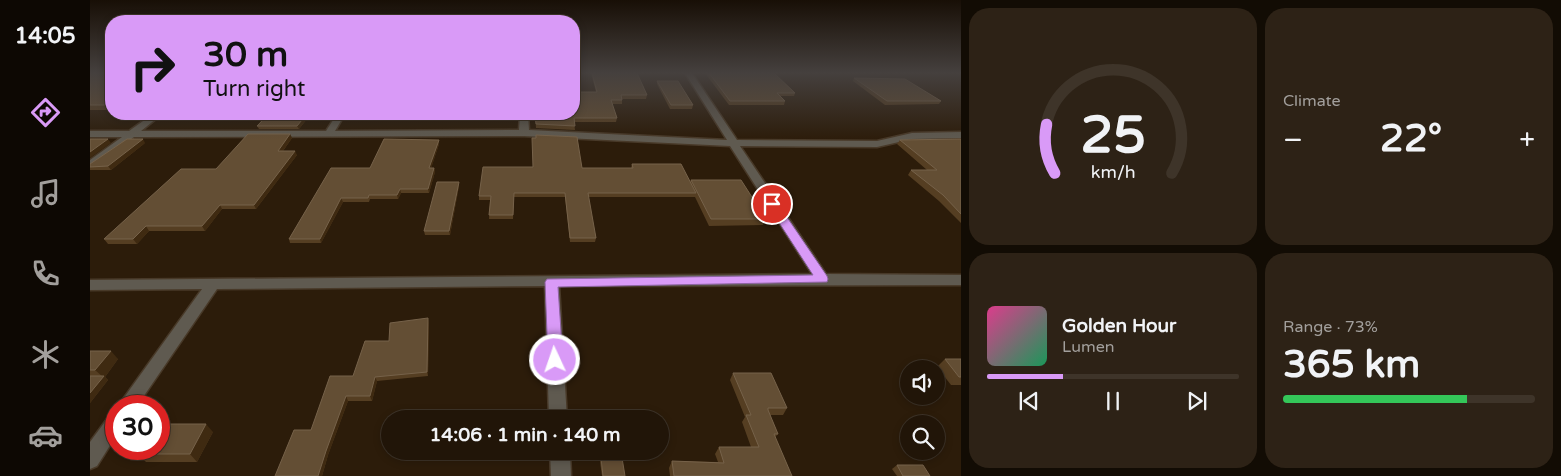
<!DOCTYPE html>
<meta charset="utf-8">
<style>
body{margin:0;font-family:"Varela Round",sans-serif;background:#2d2216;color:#f1f3f6;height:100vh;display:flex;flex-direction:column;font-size:19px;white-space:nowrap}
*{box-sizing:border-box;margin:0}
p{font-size:16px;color:#a29f9c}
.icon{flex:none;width:28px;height:28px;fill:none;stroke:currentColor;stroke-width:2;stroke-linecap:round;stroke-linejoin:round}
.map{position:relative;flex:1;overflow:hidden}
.side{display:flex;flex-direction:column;gap:8px;padding:8px;background:#120c04;width:600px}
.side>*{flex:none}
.guide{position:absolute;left:15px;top:15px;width:475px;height:105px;border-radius:20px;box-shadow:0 2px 8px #0003,0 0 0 1px #3e3429;background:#d99af7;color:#111;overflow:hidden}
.buttons{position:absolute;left:810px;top:360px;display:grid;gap:10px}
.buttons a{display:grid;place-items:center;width:45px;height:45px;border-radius:50%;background:#211508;box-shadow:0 2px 8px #0003,0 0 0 1px #3e3429;font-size:25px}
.speed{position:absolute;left:15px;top:395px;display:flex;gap:10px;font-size:25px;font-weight:700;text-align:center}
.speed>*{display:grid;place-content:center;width:65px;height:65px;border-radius:50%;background:#211508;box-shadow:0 2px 8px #0003,0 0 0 1px #3e3429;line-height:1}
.speed .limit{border:8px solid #d22;background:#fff;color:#111}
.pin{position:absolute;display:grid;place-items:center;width:42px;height:42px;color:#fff;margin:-21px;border:2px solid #fff;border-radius:50%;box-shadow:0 1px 5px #0007}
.me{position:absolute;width:55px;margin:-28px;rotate:357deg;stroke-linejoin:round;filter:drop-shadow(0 0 4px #0008)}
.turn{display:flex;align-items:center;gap:18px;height:105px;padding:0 15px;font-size:22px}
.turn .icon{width:65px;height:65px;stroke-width:2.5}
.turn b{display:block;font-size:35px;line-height:42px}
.big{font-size:38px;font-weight:700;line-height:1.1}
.side .card{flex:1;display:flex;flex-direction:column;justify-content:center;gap:8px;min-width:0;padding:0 18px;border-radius:20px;background:#2d2216}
.side .dial{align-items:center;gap:0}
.dial svg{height:130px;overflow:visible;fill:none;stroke:#3e3429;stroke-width:7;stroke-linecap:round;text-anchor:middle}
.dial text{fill:#f1f3f6;stroke:none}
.song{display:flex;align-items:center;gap:15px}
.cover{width:60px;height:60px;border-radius:8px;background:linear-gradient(135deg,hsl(330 70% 55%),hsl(150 70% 35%))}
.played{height:5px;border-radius:2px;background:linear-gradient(90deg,#d99af7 30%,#3e3429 30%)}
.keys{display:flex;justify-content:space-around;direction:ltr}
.heat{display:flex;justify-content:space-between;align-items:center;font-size:28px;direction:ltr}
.charge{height:8px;border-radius:4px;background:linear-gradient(90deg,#34c759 73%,#3e3429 0)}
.side .tiles{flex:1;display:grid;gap:8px;grid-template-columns:repeat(2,1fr)}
.trip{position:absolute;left:291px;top:410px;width:288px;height:50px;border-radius:25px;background:#211508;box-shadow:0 2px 8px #0003,0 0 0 1px #3e3429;font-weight:700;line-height:50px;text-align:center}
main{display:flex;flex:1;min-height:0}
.tabs{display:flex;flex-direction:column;width:90px;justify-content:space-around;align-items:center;background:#0d0803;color:#a29f9c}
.tabs .icon{width:35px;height:35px}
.tabs .active{color:#d99af7}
.tabs b{font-size:22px;color:#f1f3f6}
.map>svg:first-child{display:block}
</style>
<main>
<nav class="tabs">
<b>14:05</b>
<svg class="icon active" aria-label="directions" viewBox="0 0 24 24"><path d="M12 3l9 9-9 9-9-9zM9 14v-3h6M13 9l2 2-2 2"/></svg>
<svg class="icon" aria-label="music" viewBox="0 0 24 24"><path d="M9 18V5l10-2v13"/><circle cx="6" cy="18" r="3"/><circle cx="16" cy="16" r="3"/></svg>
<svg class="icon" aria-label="phone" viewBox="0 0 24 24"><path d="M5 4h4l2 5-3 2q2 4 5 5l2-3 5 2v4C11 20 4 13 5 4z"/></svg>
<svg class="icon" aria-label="climate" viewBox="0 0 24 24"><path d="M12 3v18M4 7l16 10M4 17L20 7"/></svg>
<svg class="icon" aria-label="car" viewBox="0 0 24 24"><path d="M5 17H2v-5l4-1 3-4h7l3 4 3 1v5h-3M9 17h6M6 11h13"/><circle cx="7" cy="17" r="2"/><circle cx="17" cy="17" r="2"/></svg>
</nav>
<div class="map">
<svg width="871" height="476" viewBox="0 0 871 476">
<rect width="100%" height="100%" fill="#2c1c0a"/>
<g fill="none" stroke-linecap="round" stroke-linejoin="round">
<defs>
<g id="minor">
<polygon points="595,73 602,73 647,140 787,141 822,133 871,132 871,138 822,139 787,147 650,146 736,274 871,275 871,285 469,286 477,419 459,419 455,286 127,289 47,406 28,406 112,289 0,290 0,280 722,274 640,146 434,136 44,137 0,168 0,160 32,137 0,137 0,131 39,131 63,114 72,114 51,131 236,131 247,114 255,114 245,131 429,130 430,114 438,114 439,130 637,140"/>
<polygon points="26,412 26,436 7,466 0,469 0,442 20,415"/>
<polygon points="460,451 480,451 481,476 461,476"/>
</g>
</defs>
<use href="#minor" stroke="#483928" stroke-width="3"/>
<use href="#minor" fill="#5f5a50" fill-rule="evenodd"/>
</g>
<g fill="#553e22">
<rect x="0" y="73" width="21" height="37"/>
<polygon points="501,73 547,73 557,95 556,99 532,99 532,104 522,104 527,118 526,122 484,122 485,130 446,128 445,114 506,92"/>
<polygon points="615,73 684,73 705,93 704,96 690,96 695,101 694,105 639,105"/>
<polygon points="764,78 851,101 849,104 795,105 763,81"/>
<polygon points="567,81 603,105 602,109 580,109 567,84"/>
<polygon points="221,114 209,129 169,129 167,126 171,121 130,121 128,118"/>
<polygon points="200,134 202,138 193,151 207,155 166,209 132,209 115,231 59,231 47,244 18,244 14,239 126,169"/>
<polygon points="871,139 871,223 849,201 818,175 821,170 837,170 807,144 810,140"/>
<polygon points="349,140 349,144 341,168 344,168 345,172 339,193 311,193 308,199 280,199 279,202 253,202 231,243 200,243 199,239 280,168"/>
<polygon points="55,143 21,170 0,170 0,164"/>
<polygon points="542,164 600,182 601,180 676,219 673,225 619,226 605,197 498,197 506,238 505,242 480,242 475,197 424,197 423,219 399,219 400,200 389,200 389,196 492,168 541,168"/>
<polygon points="369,182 369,186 360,235 335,235 334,231"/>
<polygon points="339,323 338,376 287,381 282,401 258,401 238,455 232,476 185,476 263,376 299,341"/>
<polygon points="0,351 28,359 15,377 18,380 0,403"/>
<polygon points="855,359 871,359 871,385 861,385 847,367"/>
<polygon points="643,373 697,408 693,415 680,415 688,434 685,437 702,476 580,476 579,468 582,461 628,462 625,454 629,447 661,447 652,422 655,417 640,380"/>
<polygon points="123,432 107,462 56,462 48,454"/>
<polygon points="511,458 535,476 512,476 510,462"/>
<polygon points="807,465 840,476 807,476 802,469"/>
</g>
<g fill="#3f2a11">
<polygon points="217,114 221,114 209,129 207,126"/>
<polygon points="200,134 202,138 190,155 188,151"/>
<polygon points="18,139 21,143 0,158 0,152"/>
<polygon points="53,139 55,143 21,170 18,166"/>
<polygon points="349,140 349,144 340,172 339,168"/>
<polygon points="205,151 207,155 166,209 164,205"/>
<polygon points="344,168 345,172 339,193 338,189"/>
<polygon points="369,182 369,186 360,235 359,231"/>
<polygon points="310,189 311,193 308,199 307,195"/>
<polygon points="251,198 253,202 231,243 230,239"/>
<polygon points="130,205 132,209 115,231 112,226"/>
<polygon points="56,226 59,231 47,244 43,239"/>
<polygon points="338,318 339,323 338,376 337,372"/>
<polygon points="21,351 28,359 15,377 18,380 0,403 0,393 13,377 5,370"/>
<polygon points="285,377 287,381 282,401 280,396"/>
<polygon points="256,396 258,401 238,455 232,476 228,476 236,451"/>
<polygon points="116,424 123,432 107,462 100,454"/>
</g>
<g fill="#634e34" stroke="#76624a">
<rect x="0" y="73" width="21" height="32"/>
<polygon points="502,73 547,73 557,95 531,95 532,100 521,100 527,118 484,118 485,126 446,124 445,114 484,114 484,92 507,92"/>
<polygon points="619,73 684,73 705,93 687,93 695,101 640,101"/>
<polygon points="764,78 815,79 851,101 797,101"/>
<polygon points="567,81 588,81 603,105 581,105"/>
<polygon points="133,114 217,114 207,126 167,126 175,118 128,118"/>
<polygon points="158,134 200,134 188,151 205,151 164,205 130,205 112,226 56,226 43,239 14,239 91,169 126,169"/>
<polygon points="446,135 487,137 492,168 543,168 542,164 591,164 606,193 498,193 506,238 480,238 475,193 424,193 423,215 399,215 401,196 389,196 393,167 443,167 442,138 446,138"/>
<polygon points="0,139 18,139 0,152"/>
<polygon points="37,139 53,139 18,166 0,167 0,164"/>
<polygon points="294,139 349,140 339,168 344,168 338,189 310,189 307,195 279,195 278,198 251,198 230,239 199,239 241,168 280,168"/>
<polygon points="871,139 871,214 853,195 821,170 847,170 810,140"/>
<polygon points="601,180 651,180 676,219 621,219"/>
<polygon points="347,182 369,182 359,231 334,231"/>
<polygon points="338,318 337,372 285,377 280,396 256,396 236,451 228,476 185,476 204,430 221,430 240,376 263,376 275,341 299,341 300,323"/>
<polygon points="0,351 21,351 5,370 0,370"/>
<polygon points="855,359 871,359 871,377 869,377"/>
<polygon points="643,373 681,373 697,408 678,408 678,410 688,434 684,434 702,476 584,476 582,461 634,463 629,447 669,447 656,415 661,415"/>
<polygon points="0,376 14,376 0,393"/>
<polygon points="69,424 116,424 100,454 48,454 51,449 69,449"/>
<polygon points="511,458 532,458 535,476 513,476"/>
<polygon points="807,465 833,465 840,476 813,476"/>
</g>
<linearGradient id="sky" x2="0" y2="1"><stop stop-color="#180f06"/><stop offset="0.52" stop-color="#45403e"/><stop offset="1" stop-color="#45403e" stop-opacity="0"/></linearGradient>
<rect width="871" height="140" fill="url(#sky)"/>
<polygon fill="#d99af7" stroke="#8d64a1" points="678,201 686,201 737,276 738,279 737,282 468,287 473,360 471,365 465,366 460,365 458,360 455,282 457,279 723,275 677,204"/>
</svg>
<div class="buttons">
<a><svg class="icon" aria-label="sound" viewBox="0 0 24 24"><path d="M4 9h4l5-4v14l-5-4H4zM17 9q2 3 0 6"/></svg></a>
<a><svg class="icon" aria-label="search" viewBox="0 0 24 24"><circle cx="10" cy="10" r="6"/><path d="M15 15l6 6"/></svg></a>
</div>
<div class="speed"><div class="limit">30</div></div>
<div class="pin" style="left:682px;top:204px;background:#d93025"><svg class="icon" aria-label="arrive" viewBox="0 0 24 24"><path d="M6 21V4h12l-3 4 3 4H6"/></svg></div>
<svg class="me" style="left:465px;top:360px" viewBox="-20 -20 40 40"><circle r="17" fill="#d99af7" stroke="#fff" stroke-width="3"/><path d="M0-11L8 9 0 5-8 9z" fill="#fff"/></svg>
<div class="trip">14:06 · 1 min · 140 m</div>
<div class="guide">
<div class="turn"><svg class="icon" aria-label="right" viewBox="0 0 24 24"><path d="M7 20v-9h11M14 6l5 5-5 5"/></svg><div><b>30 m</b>Turn right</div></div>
</div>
</div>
<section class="side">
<div class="tiles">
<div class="card dial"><svg viewBox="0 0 100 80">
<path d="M14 69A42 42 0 1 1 86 69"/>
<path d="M14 69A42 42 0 0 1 9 39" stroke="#d99af7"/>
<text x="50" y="56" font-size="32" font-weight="700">25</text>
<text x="50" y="72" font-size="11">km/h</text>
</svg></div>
<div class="card"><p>Climate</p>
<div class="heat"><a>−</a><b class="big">22°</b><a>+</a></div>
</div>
<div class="card">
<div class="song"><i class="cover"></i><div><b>Golden Hour</b><p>Lumen</p></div></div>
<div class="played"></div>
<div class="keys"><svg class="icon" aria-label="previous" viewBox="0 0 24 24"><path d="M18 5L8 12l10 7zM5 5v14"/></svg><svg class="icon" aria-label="pause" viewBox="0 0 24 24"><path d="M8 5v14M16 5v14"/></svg><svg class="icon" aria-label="next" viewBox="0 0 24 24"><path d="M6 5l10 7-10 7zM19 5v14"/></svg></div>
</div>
<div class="card"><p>Range · 73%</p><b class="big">365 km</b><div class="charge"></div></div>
</div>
</section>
</main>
